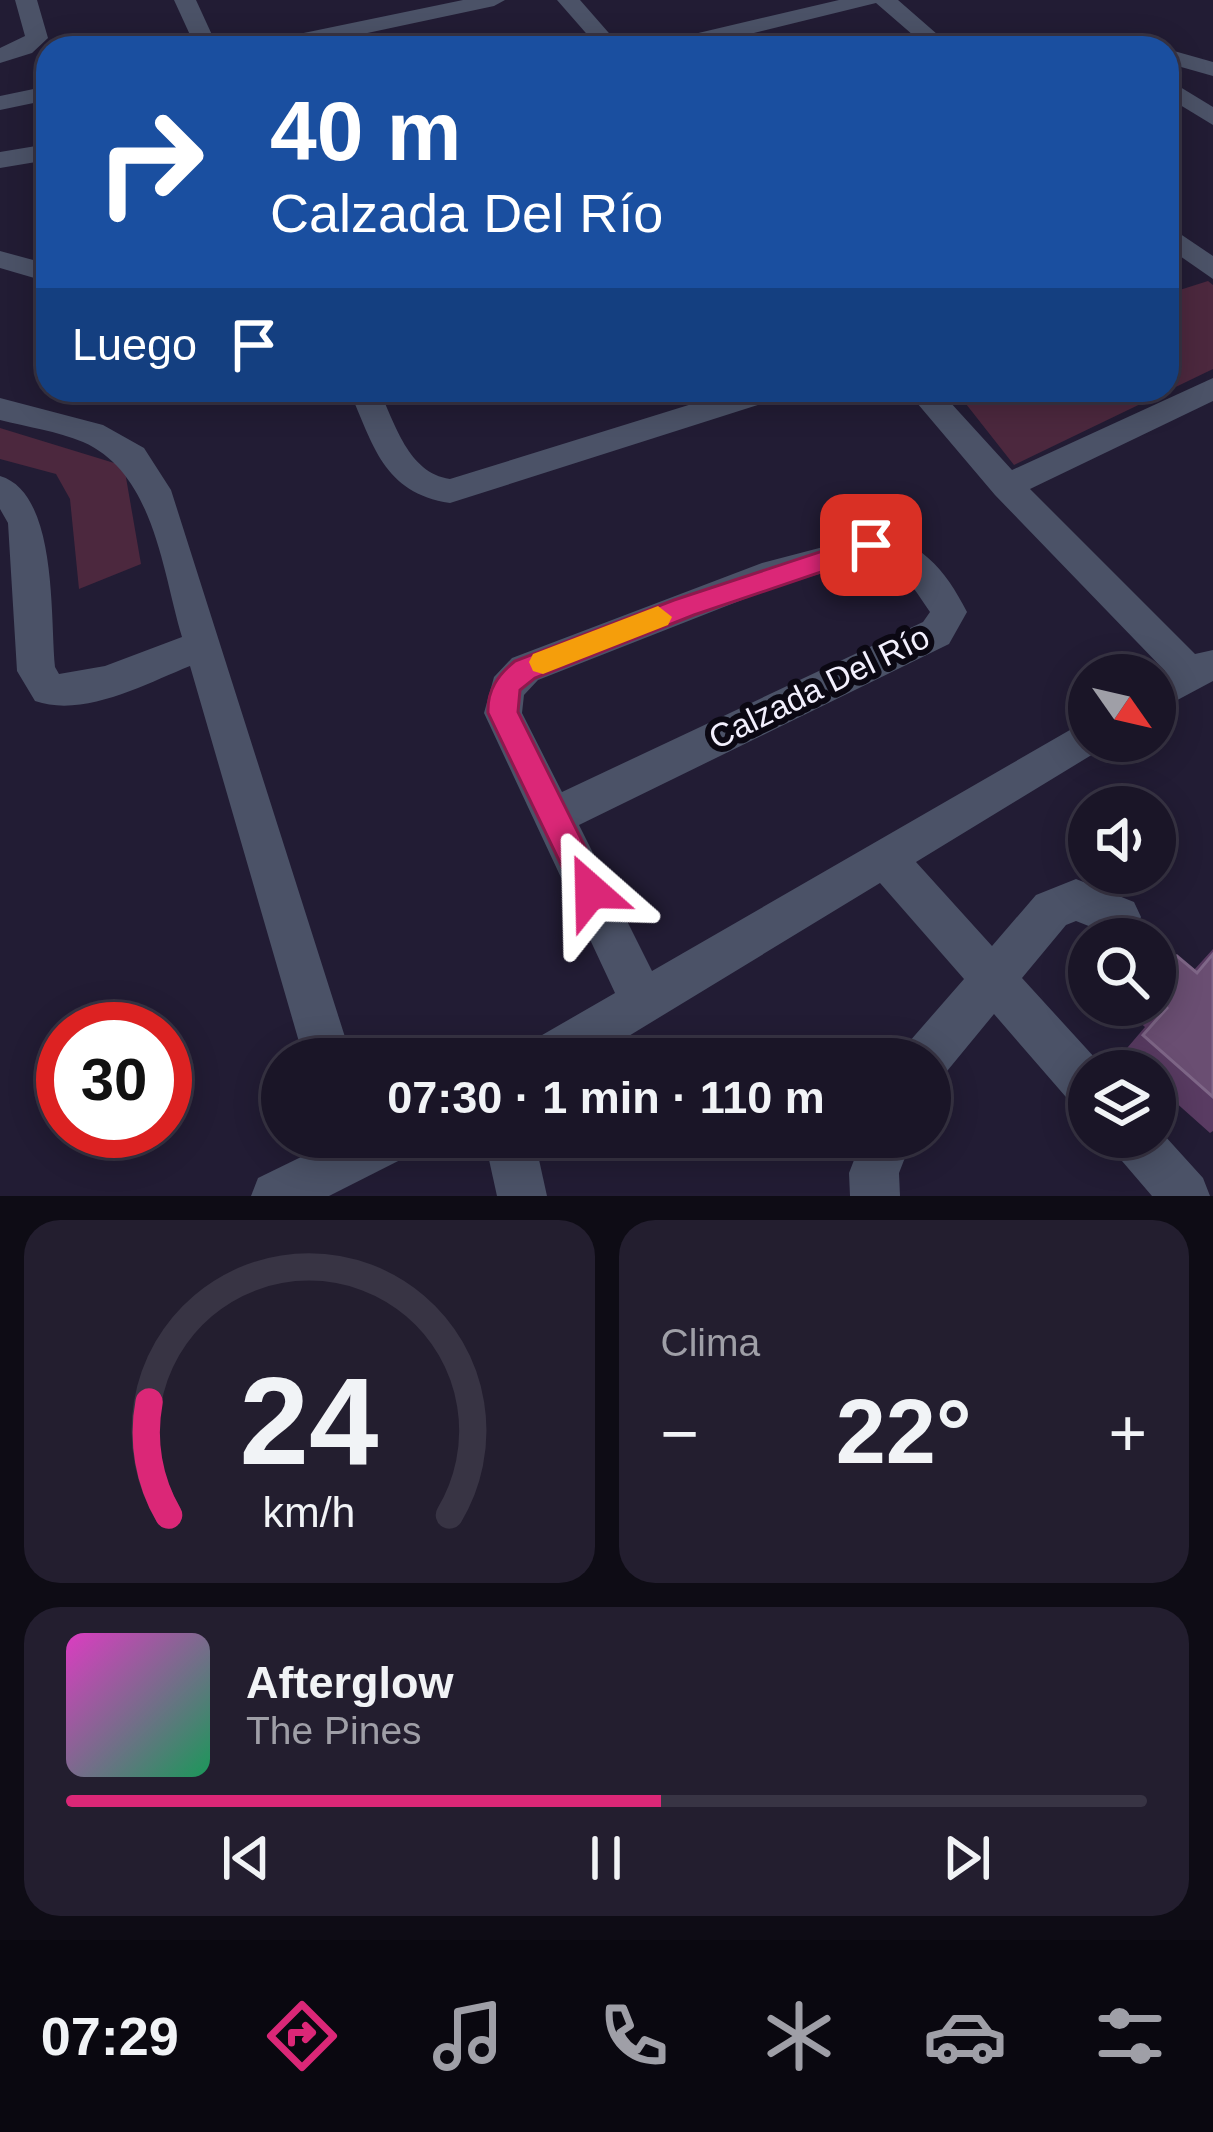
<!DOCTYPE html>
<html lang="es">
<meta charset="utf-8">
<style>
body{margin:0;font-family:Arial,sans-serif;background:#231e2f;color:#f1f3f6;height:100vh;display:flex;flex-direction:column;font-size:45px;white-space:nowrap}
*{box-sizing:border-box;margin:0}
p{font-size:39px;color:#9f9fa7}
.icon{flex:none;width:66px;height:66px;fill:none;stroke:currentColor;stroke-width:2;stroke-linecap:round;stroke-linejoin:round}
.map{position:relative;height:1196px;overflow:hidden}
.drawer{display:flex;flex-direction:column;gap:24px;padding:24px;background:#0e0c15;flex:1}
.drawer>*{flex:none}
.banner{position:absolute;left:36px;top:36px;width:1143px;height:366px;border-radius:36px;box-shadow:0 6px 30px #0003,0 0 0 3px #383444;background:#1a4fa0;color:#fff;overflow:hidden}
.needle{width:78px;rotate:124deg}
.tools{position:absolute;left:1068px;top:654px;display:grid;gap:24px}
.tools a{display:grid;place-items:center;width:108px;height:108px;border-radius:50%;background:#1a1527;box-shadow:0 6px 30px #0003,0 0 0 3px #383444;font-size:60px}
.speed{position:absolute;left:36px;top:1002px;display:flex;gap:24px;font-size:60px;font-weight:700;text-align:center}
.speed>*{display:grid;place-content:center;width:156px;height:156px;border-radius:50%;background:#1a1527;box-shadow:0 6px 30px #0003,0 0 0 3px #383444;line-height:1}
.speed .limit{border:18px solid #d22;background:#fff;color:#111}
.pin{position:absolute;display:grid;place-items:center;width:102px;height:102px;color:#fff;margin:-51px;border-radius:24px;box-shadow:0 6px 18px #0006}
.me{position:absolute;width:132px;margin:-66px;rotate:335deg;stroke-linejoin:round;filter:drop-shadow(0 0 9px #0008)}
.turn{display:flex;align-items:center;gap:42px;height:252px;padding:0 36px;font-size:54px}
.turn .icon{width:156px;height:156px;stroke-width:2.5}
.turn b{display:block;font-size:84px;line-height:102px}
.then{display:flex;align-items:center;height:114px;padding:0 36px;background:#0003;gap:24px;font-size:45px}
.big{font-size:90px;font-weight:700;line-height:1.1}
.drawer .tile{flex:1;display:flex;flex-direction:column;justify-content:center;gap:18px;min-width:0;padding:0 42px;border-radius:36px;background:#231e2f}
.drawer .dial{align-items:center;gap:0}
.dial svg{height:312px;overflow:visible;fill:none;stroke:#383444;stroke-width:7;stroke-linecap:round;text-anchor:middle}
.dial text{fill:#f1f3f6;stroke:none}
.song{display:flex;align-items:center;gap:36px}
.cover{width:144px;height:144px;border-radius:18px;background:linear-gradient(135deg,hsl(310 70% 55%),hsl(150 70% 35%))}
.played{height:12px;border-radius:6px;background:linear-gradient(90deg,#db2777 55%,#383444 55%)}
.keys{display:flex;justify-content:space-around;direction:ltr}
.heat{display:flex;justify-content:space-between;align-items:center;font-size:66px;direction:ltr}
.drawer .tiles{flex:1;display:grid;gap:24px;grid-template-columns:1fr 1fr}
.tile:last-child{grid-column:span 2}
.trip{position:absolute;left:261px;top:1038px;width:690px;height:120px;border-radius:60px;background:#1a1527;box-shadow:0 6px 30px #0003,0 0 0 3px #383444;font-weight:700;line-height:120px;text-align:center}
.tab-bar{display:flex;height:192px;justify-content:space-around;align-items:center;background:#0a0810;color:#9f9fa7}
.tab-bar .icon{width:84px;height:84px}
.tab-bar .current{color:#db2777}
.tab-bar b{font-size:54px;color:#f1f3f6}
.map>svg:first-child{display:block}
</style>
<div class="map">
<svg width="1213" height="1196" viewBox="0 0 1213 1196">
<rect width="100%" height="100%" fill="#221c34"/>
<g fill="#4c283e">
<polygon points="1208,281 1213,285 1213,369 1014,465 955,390 1167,390 1167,294"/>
<polygon points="0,428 124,466 141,564 79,589 70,499 56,474 0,459"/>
</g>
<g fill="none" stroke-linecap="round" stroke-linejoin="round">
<g fill="#4b5267" fill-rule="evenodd">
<polygon points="15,0 37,0 48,38 32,53 0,63 0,48 25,36"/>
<polygon points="174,0 196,0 218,48 196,48"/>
<polygon points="463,0 505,0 494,6 297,48 254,48 265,41"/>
<polygon points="557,0 580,0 622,48 599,48"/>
<polygon points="839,0 898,0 953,48 928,48 876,3 693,48 653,48 656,43"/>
<polygon points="1167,49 1213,62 1213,76 1167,63"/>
<polygon points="1167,79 1213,107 1213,125 1167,97"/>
<polygon points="48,86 48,100 0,110 0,96"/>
<polygon points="48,144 48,160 0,168 0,152"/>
<polygon points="1167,225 1213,256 1213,279 1167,247"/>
<polygon points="0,251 48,264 48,282 0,268"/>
<polygon points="1213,378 1213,401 1030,489 1195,654 1213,650 1213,681 1155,712 1155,677 1165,671 995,495 906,390 939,390 1012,470"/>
<path d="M 349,390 L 379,390 C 395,423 408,473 450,479 L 737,390 L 787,390 L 783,397 L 450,503 C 383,493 373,444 349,390 Z"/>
<path d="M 0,398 L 103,425 L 144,448 L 171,490 L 352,1059 L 304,1059 L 190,666 C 145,684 84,718 35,701 L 17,671 L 8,523 L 0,509 L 0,476 C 58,493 50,617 55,667 L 59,674 L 105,666 L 182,637 C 162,570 154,473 83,442 C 57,431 27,427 0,420 Z"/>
<path d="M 869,535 C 919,537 945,569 967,612 L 949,644 L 579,825 L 652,971 L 1089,719 L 1089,741 L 1106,741 L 1103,748 L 916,862 L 992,946 L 1036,895 L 1076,879 L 1134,902 L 1141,917 L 1134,932 L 1119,938 L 1076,921 L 1066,925 L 1022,978 L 1106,1070 L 1089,1071 L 1089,1111 L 1072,1104 L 994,1014 L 943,1076 L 930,1081 L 930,1059 L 902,1059 L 909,1042 L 964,979 L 880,883 L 591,1059 L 523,1059 L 530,1042 L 615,993 L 484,713 L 494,677 L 512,658 L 762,563 ZM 869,561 C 900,563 913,587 930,612 L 923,622 L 562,792 L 522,713 L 524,695 L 538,680 L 785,583 Z"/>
<polygon points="1155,1125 1203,1178 1210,1196 1152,1196 1116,1154 1108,1137 1155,1137"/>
<polygon points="342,1137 420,1137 412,1154 329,1196 251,1196 258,1178"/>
<polygon points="484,1137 534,1137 547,1196 497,1196"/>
<polygon points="863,1137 913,1137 899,1173 900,1196 850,1196 849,1173"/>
</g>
</g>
<polygon fill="#593b62" points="1213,949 1213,1131 1210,1133 1155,1084 1155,1071 1141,1071 1122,1054 1145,1027 1125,1010 1130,1005 1155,1005 1155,977 1177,956 1194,970"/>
<polygon fill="#6a4e72" stroke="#7f6788" stroke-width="3" points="1213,954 1213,1097 1143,1035 1167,1008 1155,997 1155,980 1177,956 1197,973"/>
<path fill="#db2777" stroke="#8e194d" stroke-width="3" d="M 871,535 L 880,538 L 884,545 L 880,552 L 694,615 L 535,678 L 520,690 L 518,712 L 607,891 L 602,902 L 591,907 L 579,902 L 488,713 C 487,690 498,675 515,661 L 674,600 Z"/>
<polygon fill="#f59e0b" points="658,606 672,617 668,625 543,674 533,671 529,662 533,654"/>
<g text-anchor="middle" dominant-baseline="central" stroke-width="12" stroke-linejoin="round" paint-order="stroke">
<g font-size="33" fill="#f2effd" stroke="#0b0813">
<text transform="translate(819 687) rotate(-26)">Calzada Del Río</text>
</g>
</g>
</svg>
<div class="tools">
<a><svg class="needle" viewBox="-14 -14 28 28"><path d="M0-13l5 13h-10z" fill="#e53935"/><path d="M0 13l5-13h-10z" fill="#9f9fa7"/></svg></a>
<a><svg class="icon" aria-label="sound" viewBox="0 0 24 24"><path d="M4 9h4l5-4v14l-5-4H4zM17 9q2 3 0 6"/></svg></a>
<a><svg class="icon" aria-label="search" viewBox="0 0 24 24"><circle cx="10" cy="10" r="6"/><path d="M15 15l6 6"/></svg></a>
<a><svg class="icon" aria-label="layers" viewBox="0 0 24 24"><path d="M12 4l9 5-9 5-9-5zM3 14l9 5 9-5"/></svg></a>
</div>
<div class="speed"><div class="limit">30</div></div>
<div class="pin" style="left:871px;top:545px;background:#d93025"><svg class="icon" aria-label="arrive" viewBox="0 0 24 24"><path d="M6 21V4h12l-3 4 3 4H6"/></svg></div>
<svg class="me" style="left:591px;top:891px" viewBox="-20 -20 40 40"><path d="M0-17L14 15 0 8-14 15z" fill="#db2777" stroke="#fff" stroke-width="4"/></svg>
<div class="trip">07:30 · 1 min · 110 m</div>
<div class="banner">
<div class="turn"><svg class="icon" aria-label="right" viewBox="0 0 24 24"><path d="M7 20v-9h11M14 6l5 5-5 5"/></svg><div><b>40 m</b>Calzada Del Río</div></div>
<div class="then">Luego<svg class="icon" aria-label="arrive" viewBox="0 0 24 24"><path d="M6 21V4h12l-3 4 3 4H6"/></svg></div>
</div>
</div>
<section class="drawer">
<div class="tiles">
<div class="tile dial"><svg viewBox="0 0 100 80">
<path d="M14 69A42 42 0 1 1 86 69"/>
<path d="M14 69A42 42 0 0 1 9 40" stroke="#db2777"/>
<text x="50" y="56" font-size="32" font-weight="700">24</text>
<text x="50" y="72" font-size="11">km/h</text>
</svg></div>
<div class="tile"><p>Clima</p>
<div class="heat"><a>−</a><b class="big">22°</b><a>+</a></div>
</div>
<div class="tile">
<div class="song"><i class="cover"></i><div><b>Afterglow</b><p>The Pines</p></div></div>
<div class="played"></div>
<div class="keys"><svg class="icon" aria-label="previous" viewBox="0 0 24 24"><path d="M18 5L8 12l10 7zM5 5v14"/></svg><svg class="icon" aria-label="pause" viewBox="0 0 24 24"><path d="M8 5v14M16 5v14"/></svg><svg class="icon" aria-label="next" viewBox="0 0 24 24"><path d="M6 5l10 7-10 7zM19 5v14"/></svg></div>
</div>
</div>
</section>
<nav class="tab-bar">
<b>07:29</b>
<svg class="icon current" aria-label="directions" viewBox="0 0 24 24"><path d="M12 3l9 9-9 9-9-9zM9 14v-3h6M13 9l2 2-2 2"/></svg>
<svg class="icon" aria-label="music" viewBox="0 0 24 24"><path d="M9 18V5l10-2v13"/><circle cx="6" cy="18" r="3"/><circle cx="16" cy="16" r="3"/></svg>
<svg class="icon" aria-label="phone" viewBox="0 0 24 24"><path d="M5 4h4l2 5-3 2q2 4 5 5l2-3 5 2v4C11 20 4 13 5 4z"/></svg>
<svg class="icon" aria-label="climate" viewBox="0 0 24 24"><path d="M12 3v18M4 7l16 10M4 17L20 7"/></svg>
<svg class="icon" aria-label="car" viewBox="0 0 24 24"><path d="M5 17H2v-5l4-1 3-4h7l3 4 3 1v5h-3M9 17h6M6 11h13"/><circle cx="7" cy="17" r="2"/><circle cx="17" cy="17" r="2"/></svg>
<svg class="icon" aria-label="filters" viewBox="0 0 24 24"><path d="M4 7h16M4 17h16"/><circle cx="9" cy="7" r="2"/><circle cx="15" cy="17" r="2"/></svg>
</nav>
